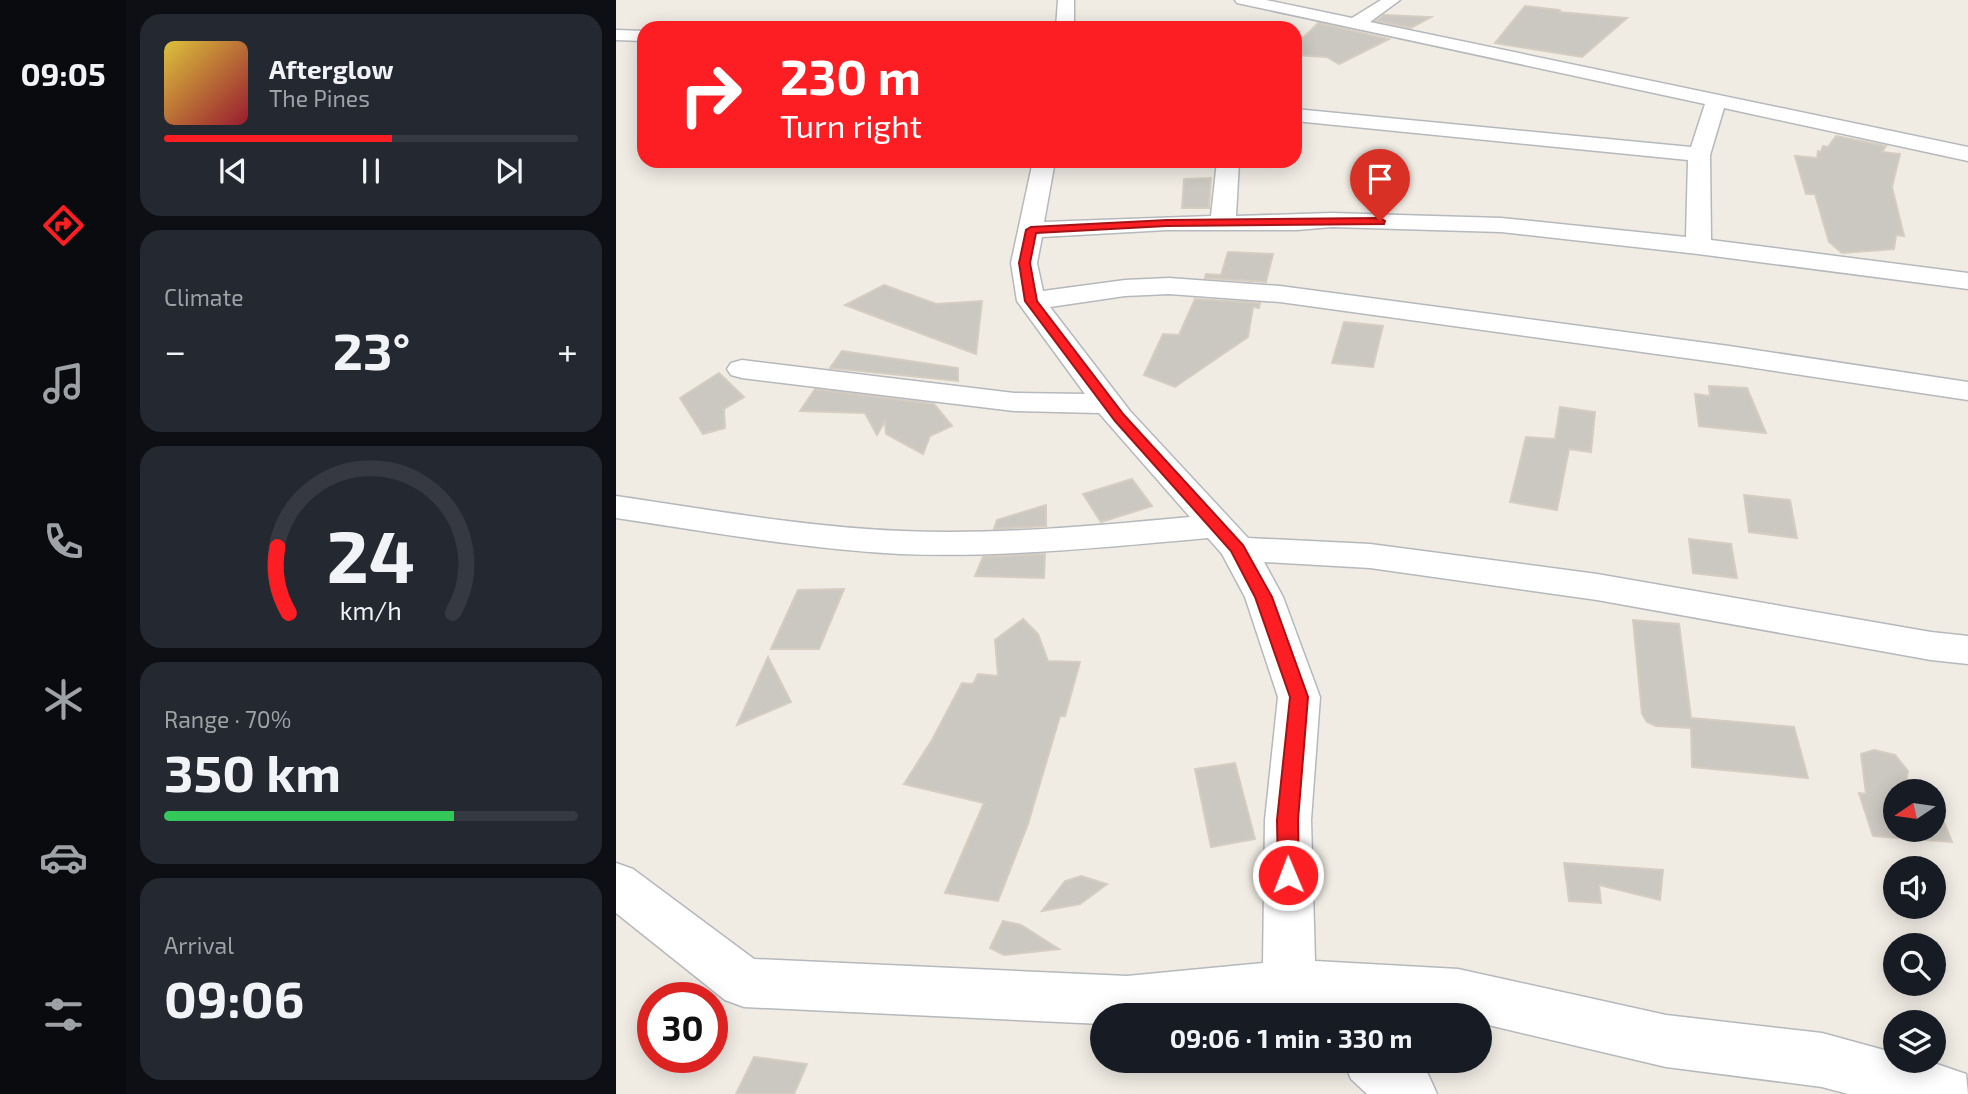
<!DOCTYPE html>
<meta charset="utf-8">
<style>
body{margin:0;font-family:"Exo 2",sans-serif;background:#242831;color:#f1f3f6;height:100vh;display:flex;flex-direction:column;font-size:26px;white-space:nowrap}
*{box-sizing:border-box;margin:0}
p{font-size:23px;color:#9ea1a6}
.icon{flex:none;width:38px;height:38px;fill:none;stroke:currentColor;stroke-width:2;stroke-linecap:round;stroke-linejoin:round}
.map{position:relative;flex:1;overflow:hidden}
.drawer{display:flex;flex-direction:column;gap:14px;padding:14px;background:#0d0f14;width:490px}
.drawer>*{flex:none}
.guide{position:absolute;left:21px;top:21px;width:665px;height:147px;border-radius:21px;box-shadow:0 4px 18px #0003;background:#fc1e22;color:#fff;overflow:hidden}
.needle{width:46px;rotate:257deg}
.tools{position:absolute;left:1267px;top:779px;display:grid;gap:14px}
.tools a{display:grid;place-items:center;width:63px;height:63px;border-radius:50%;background:#171b24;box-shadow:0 4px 18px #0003;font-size:35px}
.speed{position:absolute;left:21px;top:982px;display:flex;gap:14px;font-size:35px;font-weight:700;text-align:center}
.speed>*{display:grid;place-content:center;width:91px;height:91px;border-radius:50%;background:#171b24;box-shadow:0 4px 18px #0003;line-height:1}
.speed .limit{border:10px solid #d22;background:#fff;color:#111}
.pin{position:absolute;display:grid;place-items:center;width:60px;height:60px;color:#fff;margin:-72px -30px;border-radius:50% 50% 50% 0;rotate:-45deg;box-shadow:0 0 7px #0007}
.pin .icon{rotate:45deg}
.me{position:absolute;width:77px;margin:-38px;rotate:359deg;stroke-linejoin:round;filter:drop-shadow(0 0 5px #0008)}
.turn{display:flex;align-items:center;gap:24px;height:147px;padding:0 28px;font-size:32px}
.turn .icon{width:91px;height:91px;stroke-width:2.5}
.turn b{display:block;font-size:49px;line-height:60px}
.big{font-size:52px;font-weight:700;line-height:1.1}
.drawer .widget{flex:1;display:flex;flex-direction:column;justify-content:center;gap:10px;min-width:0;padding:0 24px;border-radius:21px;background:#242831}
.drawer .dial{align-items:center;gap:0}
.dial svg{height:182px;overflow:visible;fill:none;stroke:#363941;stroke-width:7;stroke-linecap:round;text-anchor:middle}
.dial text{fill:#f1f3f6;stroke:none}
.song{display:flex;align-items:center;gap:21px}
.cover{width:84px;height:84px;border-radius:10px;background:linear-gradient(135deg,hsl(50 70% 55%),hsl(350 70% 35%))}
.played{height:7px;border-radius:4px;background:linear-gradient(90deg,#fc1e22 55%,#363941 55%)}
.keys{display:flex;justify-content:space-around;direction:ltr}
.heat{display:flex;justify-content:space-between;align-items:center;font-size:38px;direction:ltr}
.charge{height:10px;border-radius:5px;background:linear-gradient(90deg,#34c759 70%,#363941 0)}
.trip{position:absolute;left:474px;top:1003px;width:402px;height:70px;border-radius:35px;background:#171b24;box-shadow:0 4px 18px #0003;font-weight:700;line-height:70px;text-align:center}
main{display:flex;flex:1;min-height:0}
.dock{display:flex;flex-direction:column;width:126px;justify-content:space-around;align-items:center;background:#090b0e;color:#9ea1a6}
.dock .icon{width:49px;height:49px}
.dock .current{color:#fc1e22}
.dock b{font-size:32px;color:#f1f3f6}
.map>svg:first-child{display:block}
</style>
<main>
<nav class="dock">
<b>09:05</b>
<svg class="icon current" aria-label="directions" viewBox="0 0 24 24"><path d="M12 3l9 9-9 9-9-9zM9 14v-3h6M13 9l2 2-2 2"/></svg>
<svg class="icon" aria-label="music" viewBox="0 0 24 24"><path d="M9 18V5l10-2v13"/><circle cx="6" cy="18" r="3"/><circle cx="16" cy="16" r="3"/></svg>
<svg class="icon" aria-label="phone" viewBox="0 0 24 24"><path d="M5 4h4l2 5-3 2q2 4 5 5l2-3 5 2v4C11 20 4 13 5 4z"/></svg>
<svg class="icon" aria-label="climate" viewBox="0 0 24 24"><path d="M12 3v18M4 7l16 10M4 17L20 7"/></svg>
<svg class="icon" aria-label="car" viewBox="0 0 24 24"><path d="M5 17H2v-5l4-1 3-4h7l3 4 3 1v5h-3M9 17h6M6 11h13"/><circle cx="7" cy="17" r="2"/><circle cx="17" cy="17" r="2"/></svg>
<svg class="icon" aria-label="filters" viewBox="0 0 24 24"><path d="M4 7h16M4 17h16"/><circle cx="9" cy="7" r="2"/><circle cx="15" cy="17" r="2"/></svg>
</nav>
<section class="drawer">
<div class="widget">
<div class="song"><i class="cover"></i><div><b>Afterglow</b><p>The Pines</p></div></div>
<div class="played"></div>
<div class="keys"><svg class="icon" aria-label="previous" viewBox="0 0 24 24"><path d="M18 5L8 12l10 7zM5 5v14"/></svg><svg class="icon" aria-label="pause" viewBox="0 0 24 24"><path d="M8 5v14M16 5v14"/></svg><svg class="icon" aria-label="next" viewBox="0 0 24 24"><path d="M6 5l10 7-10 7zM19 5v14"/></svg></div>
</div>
<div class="widget"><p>Climate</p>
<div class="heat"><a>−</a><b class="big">23°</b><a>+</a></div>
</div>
<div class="widget dial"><svg viewBox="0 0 100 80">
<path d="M14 69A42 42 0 1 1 86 69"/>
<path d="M14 69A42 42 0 0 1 9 40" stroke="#fc1e22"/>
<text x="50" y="56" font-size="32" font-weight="700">24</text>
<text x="50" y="72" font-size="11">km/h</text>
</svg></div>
<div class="widget"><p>Range · 70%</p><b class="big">350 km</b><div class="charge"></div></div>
<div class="widget"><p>Arrival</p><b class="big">09:06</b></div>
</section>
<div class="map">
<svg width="1352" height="1094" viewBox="0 0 1352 1094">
<rect width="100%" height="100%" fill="#f0ece4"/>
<g fill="#cbc7c1" stroke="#d6cdc1" stroke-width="2">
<polygon points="909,6 944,10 943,12 1011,18 966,57 879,43"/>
<polygon points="768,15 815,17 795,28 760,21"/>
<polygon points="702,23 773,39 723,64 711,57 679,55 679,46"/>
<polygon points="1220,136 1270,146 1266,152 1284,154 1276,187 1288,236 1280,235 1278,249 1226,253 1213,242 1199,194 1190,194 1179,156 1201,158 1202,151 1205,152 1207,146 1212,147"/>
<polygon points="595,178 593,208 566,208 568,179"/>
<polygon points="612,252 657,254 650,282 589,278 590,274 605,275"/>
<polygon points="268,285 320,304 366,301 360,354 229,305"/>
<polygon points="579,299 644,303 643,308 637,307 632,337 559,387 528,375 547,334 563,335"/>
<polygon points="728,322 767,326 757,367 716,363"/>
<polygon points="226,351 342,368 342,381 214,368"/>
<polygon points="103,373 128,397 108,409 109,428 87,434 64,398"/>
<polygon points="1093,386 1131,388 1150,433 1083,426 1079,394 1094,396"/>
<polygon points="199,389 318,404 336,426 314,436 307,454 270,434 269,421 261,435 249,413 184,411"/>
<polygon points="944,407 979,412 975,452 953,449 941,510 894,502 910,437 939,439"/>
<polygon points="516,479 536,506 485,522 467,494"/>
<polygon points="1128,495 1174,500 1181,538 1133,532"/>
<polygon points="430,505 430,526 378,529 381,520"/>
<polygon points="1073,539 1115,544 1121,578 1077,573"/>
<polygon points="429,554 428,578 359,576 367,557"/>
<polygon points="228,589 203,649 155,649 182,590"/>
<polygon points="407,619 422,634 432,661 464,662 449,716 444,716 412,824 382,901 329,893 368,803 288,784 316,740 346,683 357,684 362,674 382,676 379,640"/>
<polygon points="1017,620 1063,624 1075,718 1178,727 1192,778 1076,767 1075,728 1040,726 1031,722 1026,714"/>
<polygon points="152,657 175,702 121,725"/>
<polygon points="1258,750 1279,755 1292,771 1288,791 1279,791 1279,830 1318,830 1319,800 1336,842 1257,836 1243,793 1250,794 1245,754"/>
<polygon points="619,763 639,839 595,847 579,769"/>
<polygon points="948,863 1047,870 1044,900 983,885 985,903 953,901"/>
<polygon points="465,876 491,884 464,904 426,911 449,881"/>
<polygon points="387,921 405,925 443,949 388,955 374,948"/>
<polygon points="138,1057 191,1064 178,1094 120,1094"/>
</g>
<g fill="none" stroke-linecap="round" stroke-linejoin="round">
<defs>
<g id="minor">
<polygon points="442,0 458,0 458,28 440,28"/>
<path d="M 619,0 L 650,0 L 736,18 L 765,0 L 784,0 L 754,22 L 1352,147 L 1352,161 L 1108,108 L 1094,155 L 1095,240 L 1352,273 L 1352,289 L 1082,254 L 885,232 L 716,227 L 681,230 L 551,230 L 426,237 L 421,263 L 427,291 L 509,280 L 553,278 L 664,286 L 1113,346 L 1352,382 L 1352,400 L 1113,364 L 664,302 L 553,294 L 509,296 L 434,307 L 514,411 L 632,538 L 754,544 L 981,574 L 1315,632 L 1352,636 L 1352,664 L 1315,660 L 981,600 L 754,568 L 648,562 L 667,597 L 704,697 L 695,820 L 699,961 L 842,969 L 1050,1015 L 1206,1033 L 1279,1053 L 1279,1060 L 1309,1060 L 1350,1074 L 1352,1094 L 1232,1094 L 1206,1087 L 1050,1067 L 864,1023 L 864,1015 L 731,1011 L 733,1015 L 669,1015 L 663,1009 L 609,1015 L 486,1015 L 486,1024 L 128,1007 L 109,1000 L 0,913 L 0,863 L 17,869 L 138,959 L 511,976 L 647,963 L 649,820 L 662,697 L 629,597 L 606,554 L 592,538 C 490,547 387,558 284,554 C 189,549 94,532 0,518 L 0,496 C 95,510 190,527 286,531 C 382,535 478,526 574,517 L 483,413 L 398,411 L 126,378 L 115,375 L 111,369 L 115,363 L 126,360 L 398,393 L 469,394 L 401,301 L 395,263 L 417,161 L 439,161 L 428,222 L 595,216 L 601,161 L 623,161 L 620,216 L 716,213 L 885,218 L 1070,237 L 1072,160 L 679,121 L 679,109 L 1075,147 L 1089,104 L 621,3 Z"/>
<polygon points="0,30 28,31 28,41 0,40"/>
<polygon points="727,1060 797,1060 812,1074 821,1094 751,1094 735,1079"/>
</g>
</defs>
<use href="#minor" stroke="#b5b8bc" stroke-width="3"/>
<use href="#minor" fill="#fff" fill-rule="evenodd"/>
</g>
<polygon fill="#fc1e22" stroke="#a41416" stroke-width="2" points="764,218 769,221 768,224 551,226 420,233 414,263 421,301 508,415 627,545 656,597 692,697 682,820 683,875 680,881 672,884 665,881 662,875 661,820 674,697 639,597 615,551 499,421 409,301 403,263 410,230 415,227 551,220"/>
</svg>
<div class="tools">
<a><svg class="needle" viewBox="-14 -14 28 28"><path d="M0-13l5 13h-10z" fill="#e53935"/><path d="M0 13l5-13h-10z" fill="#9ea1a6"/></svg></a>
<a><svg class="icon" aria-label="sound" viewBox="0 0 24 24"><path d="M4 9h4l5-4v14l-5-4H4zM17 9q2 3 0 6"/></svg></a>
<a><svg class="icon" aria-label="search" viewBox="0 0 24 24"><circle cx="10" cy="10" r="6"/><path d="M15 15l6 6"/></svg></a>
<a><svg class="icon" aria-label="layers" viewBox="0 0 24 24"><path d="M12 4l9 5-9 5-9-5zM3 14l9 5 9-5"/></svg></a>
</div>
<div class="speed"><div class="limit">30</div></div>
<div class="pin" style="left:764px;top:221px;background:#d93025"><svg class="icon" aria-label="arrive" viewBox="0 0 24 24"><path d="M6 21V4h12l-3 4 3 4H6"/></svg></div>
<svg class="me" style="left:672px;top:875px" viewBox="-20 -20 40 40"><circle r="17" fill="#fc1e22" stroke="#fff" stroke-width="3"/><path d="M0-11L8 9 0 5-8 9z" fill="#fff"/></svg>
<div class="trip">09:06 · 1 min · 330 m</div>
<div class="guide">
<div class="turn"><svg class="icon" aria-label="right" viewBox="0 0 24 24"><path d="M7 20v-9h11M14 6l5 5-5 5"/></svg><div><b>230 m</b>Turn right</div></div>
</div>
</div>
</main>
